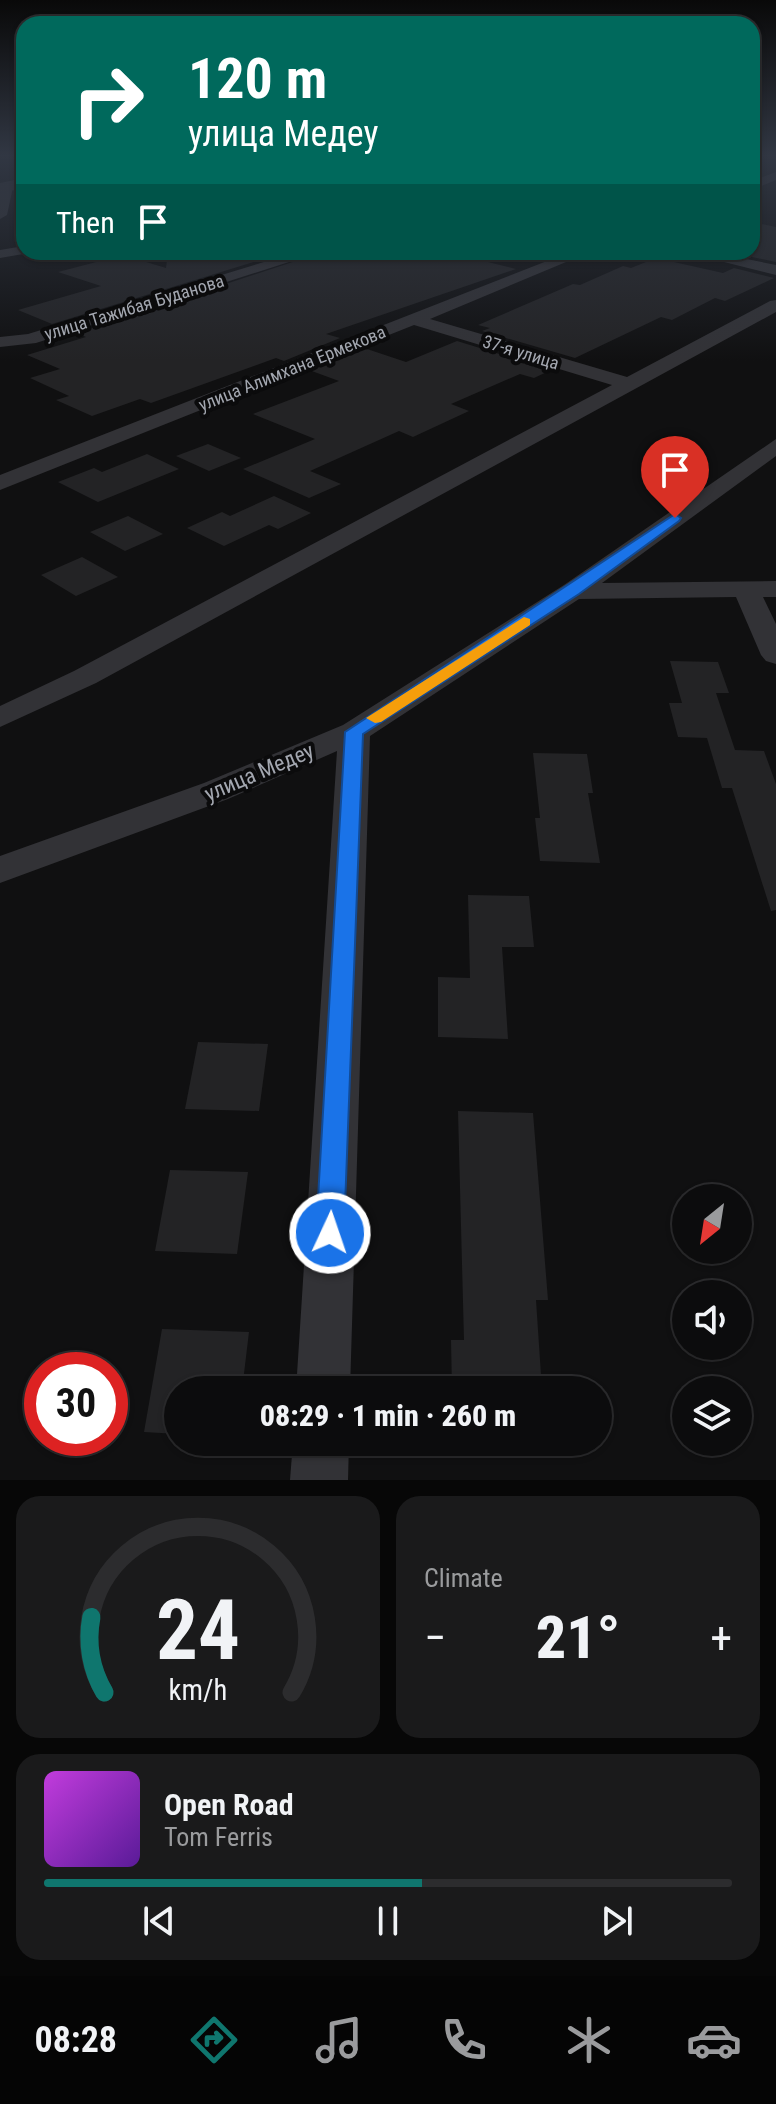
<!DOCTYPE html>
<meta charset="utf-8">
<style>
body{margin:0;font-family:"Roboto Condensed",sans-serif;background:#1a1a1b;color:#f1f3f6;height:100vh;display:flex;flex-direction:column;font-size:30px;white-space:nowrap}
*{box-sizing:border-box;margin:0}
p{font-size:26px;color:#9a9b9d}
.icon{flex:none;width:44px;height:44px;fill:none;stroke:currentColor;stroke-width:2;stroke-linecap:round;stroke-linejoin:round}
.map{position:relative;height:1480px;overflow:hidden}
.side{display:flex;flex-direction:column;gap:16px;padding:16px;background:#070707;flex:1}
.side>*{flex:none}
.hud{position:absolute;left:16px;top:16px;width:744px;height:244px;border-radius:24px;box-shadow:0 2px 6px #0004,0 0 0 2px #2c2c2e;background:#00695c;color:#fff;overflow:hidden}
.needle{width:52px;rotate:210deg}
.controls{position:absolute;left:672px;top:1184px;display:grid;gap:16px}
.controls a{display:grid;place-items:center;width:80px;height:80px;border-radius:50%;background:#0c0c0d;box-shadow:0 2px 6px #0004,0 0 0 2px #2c2c2e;font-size:40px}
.speed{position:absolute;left:24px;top:1352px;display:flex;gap:16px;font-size:40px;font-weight:700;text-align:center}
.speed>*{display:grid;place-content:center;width:104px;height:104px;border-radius:50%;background:#0c0c0d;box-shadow:0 2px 6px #0004,0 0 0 2px #2c2c2e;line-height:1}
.speed .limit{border:12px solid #d22;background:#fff;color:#111}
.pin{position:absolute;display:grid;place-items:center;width:68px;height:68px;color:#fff;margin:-82px -34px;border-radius:50% 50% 50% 0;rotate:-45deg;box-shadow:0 0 8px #0007}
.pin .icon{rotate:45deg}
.me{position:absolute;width:88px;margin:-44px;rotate:3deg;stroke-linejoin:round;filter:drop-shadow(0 0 6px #0008)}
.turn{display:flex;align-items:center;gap:28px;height:168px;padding:0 40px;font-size:36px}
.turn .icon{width:104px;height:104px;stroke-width:2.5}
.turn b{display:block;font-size:56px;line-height:68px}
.then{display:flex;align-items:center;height:76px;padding:0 40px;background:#0003;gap:16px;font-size:30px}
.big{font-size:60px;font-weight:800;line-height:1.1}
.side .tile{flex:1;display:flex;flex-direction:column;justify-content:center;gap:12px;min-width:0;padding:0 28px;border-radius:24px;background:#1a1a1b}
.side .dial{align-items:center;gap:0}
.dial svg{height:208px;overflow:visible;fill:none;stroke:#2c2c2e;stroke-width:7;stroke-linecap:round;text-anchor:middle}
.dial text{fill:#f1f3f6;stroke:none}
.song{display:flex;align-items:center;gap:24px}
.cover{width:96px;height:96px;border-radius:12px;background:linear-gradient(135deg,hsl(290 70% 55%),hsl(270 70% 35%))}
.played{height:8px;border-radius:4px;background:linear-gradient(90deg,#0f766e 55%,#2c2c2e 55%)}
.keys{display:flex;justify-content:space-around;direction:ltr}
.heat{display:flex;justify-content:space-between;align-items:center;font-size:44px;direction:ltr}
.side .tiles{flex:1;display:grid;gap:16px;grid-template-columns:1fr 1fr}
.tile:last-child{grid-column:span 2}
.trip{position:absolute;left:164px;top:1376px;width:448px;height:80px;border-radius:40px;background:#0c0c0d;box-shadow:0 2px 6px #0004,0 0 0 2px #2c2c2e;font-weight:800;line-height:80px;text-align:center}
.menu{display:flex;height:128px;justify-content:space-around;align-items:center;background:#050505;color:#9a9b9d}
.menu .icon{width:56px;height:56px}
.menu .selected{color:#0f766e}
.menu b{font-size:36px;color:#f1f3f6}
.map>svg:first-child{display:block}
</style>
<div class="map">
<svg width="776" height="1480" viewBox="0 0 776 1480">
<rect width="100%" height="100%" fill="#101011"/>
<g fill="#232325">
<polygon points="752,222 776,227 776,262 752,257"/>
<polygon points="168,252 286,252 52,324 18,310 101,286 58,272 123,255 166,268"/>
<polygon points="323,252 417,252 454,262 468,257 516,269 326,334 340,338 284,361 276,358 151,403 140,399 92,416 56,400 69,396 30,378 60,369 27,355 86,337 77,333"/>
<polygon points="656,258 723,273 734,268 774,278 725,301 715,298 672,320 661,317 575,358 482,331 490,328 478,325 573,284 580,285 623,266 631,268"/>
<polygon points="457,341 551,370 534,378 520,374 451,404 469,411 413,437 399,431 310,471 341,484 309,498 243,469 315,439 253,414 339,381 309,370 364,348 406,362"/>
<polygon points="208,444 241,458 209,471 176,456"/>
<polygon points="147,454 179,469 98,502 58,482 94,468 102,472"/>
<polygon points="274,496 311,513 278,529 269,525 224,546 187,528 222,512 230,516"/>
<polygon points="128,516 163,534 125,551 90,532"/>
<polygon points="82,557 118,577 76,596 41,575"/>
<polygon points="670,661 718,662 729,693 716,693 735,750 764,751 776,784 776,910 771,911 732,788 722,788 707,738 678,737 669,703 682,703"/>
<polygon points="533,753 587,754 593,793 588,793 600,863 540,861 535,818 540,818"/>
<polygon points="468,895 529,896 534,947 502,947 508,1039 438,1037 438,977 470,978"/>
<polygon points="198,1042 268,1044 259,1111 185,1109"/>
<polygon points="458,1111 533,1113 548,1300 536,1300 542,1390 452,1390 451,1340 464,1340"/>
<polygon points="170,1170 248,1172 237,1254 155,1251"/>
<polygon points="162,1329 249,1332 242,1390 178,1390 178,1434 144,1432"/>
</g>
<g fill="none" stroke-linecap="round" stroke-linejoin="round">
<g fill="#323236" fill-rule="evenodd">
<polygon points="776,172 776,180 752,190 752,181"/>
<polygon points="7,183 13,187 7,215 0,219 0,190"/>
<polygon points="24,246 24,252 29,253 0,258 0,250"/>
<polygon points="297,252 320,252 36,343 0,347 0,337 28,334"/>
<polygon points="570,252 590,252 430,319 627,377 770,301 776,300 776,312 96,683 0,727 0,706 74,671 612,385 414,325 0,490 0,475"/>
<polygon points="684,252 712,252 776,265 776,275"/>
<polygon points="776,439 776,456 602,583 776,581 776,597 763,597 776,624 776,664 766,661 761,655 736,597 579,599 370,736 350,1390 296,1390 337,751 228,799 0,883 0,856 204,783 343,725 564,585"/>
<polygon points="293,1442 349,1442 348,1480 290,1480"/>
</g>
<polygon fill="#323236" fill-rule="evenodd" points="24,178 24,188 0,193 0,183"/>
</g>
<linearGradient id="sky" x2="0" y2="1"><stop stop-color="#090909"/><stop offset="0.43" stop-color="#313743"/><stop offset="1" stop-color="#313743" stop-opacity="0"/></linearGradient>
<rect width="776" height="361" fill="url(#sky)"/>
<polygon fill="#1a73e8" stroke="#114b97" stroke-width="2" points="675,514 681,518 679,521 579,594 363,734 344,1233 340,1243 330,1246 320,1243 316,1233 345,732"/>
<polygon fill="#f59e0b" points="524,617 530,619 530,625 381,722 375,723 366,718"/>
<g text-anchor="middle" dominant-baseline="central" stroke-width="8" stroke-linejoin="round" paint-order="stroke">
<g font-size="18" fill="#a3a7b0" stroke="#0b0b0c">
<text transform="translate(134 307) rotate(-17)">улица Тажибая Буданова</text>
<text transform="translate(521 352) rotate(17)">37-я улица</text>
<text transform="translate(292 368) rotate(-22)">улица Алимхана Ермекова</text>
</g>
<g font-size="22" fill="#a3a7b0" stroke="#0b0b0c">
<text transform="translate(259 772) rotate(-23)">улица Медеу</text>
</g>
</g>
</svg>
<div class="controls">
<a><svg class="needle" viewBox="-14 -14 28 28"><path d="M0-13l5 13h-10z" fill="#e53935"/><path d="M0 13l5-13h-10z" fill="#9a9b9d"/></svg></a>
<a><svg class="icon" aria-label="sound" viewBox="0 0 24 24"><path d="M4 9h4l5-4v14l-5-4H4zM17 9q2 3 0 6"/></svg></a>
<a><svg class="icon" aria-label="layers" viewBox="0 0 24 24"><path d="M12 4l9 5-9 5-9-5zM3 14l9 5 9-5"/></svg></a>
</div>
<div class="speed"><div class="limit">30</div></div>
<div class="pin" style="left:675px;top:518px;background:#d93025"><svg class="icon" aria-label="arrive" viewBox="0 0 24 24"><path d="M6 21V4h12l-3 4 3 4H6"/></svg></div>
<svg class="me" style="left:330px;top:1233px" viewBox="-20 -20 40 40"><circle r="17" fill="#1a73e8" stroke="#fff" stroke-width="3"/><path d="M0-11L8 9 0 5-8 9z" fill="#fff"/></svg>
<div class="trip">08:29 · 1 min · 260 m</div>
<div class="hud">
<div class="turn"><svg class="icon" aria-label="right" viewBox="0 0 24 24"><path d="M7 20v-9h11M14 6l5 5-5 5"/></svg><div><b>120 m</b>улица Медеу</div></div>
<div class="then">Then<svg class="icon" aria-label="arrive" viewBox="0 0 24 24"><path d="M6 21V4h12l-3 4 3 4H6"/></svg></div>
</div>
</div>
<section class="side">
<div class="tiles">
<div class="tile dial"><svg viewBox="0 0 100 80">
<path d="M14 69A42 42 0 1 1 86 69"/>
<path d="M14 69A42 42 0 0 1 9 40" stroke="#0f766e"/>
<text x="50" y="56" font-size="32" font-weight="700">24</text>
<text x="50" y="72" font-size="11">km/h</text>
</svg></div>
<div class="tile"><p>Climate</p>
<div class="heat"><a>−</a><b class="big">21°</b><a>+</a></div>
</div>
<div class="tile">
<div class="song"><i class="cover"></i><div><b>Open Road</b><p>Tom Ferris</p></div></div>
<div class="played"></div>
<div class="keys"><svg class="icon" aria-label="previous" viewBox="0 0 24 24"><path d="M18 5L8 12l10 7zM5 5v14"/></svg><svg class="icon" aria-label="pause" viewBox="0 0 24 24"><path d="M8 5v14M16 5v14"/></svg><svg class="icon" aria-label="next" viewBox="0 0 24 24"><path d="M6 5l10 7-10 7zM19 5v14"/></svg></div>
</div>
</div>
</section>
<nav class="menu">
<b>08:28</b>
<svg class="icon selected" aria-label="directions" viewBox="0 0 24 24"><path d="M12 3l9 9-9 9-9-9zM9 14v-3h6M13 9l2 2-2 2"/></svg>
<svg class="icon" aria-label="music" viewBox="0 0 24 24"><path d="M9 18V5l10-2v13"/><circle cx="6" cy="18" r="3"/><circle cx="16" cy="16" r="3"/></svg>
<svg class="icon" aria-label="phone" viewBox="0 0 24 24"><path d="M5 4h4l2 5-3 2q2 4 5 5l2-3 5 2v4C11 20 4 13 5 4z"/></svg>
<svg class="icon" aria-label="climate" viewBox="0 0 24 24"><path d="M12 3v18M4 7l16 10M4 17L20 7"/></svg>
<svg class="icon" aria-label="car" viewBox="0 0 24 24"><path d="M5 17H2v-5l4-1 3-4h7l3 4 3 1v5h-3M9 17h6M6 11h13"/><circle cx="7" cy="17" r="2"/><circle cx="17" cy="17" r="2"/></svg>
</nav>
